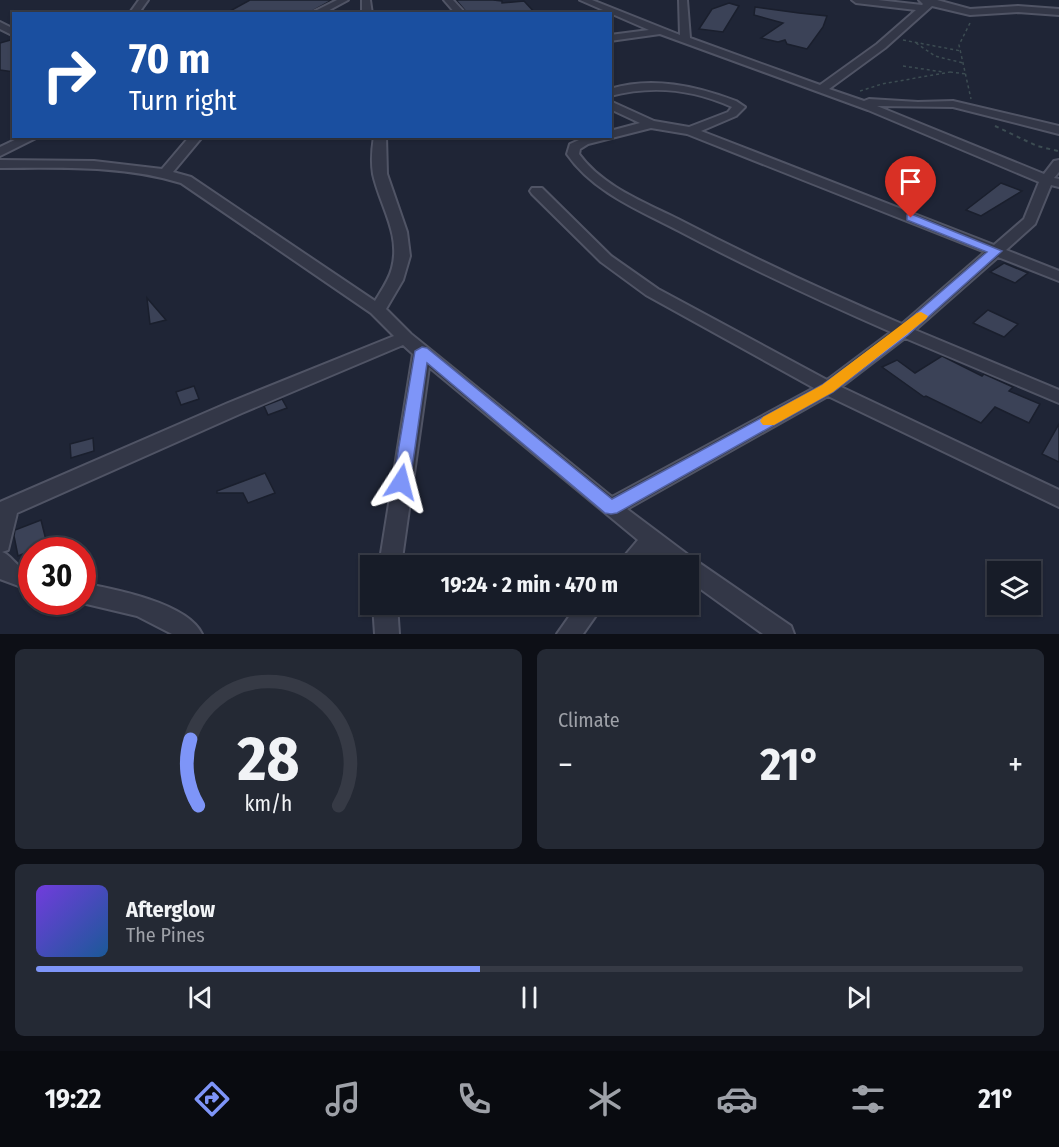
<!DOCTYPE html>
<meta charset="utf-8">
<style>
body{margin:0;font-family:"Fira Sans Condensed",sans-serif;background:#242934;color:#f1f3f6;height:100vh;display:flex;flex-direction:column;font-size:22px;white-space:nowrap}
*{box-sizing:border-box;margin:0}
p{font-size:20px;color:#9ea1a8}
.icon{flex:none;width:33px;height:33px;fill:none;stroke:currentColor;stroke-width:2;stroke-linecap:round;stroke-linejoin:round}
.map{position:relative;height:634px;overflow:hidden}
.panel{display:flex;flex-direction:column;gap:15px;padding:15px;background:#0d0f16;flex:1}
.panel>*{flex:none}
.hud{position:absolute;left:12px;top:12px;width:600px;height:126px;border-radius:0px;box-shadow:0 2px 4px #0004,0 0 0 2px #363a45;background:#1a4fa0;color:#fff;overflow:hidden}
.tools{position:absolute;left:987px;top:561px;display:grid;gap:12px}
.tools a{display:grid;place-items:center;width:54px;height:54px;border-radius:0px;background:#171c28;box-shadow:0 2px 4px #0004,0 0 0 2px #363a45;font-size:30px}
.speed{position:absolute;left:18px;top:537px;display:flex;gap:12px;font-size:30px;font-weight:700;text-align:center}
.speed>*{display:grid;place-content:center;width:78px;height:78px;border-radius:50%;background:#171c28;box-shadow:0 2px 4px #0004,0 0 0 2px #363a45;line-height:1}
.speed .limit{border:9px solid #d22;background:#fff;color:#111}
.pin{position:absolute;display:grid;place-items:center;width:51px;height:51px;color:#fff;margin:-62px -26px;border-radius:50% 50% 50% 0;rotate:-45deg;box-shadow:0 0 6px #0007}
.pin .icon{rotate:45deg}
.me{position:absolute;width:66px;margin:-33px;rotate:9deg;stroke-linejoin:round;filter:drop-shadow(0 0 4px #0008)}
.turn{display:flex;align-items:center;gap:21px;height:126px;padding:0 18px;font-size:27px}
.turn .icon{width:78px;height:78px;stroke-width:2.5}
.turn b{display:block;font-size:42px;line-height:51px}
.big{font-size:45px;font-weight:700;line-height:1.1}
.panel .card{flex:1;display:flex;flex-direction:column;justify-content:center;gap:9px;min-width:0;padding:0 21px;border-radius:9px;background:#242934}
.panel .dial{align-items:center;gap:0}
.dial svg{height:156px;overflow:visible;fill:none;stroke:#363a45;stroke-width:7;stroke-linecap:round;text-anchor:middle}
.dial text{fill:#f1f3f6;stroke:none}
.song{display:flex;align-items:center;gap:18px}
.cover{width:72px;height:72px;border-radius:9px;background:linear-gradient(135deg,hsl(260 70% 55%),hsl(210 70% 35%))}
.played{height:6px;border-radius:3px;background:linear-gradient(90deg,#7e95f8 45%,#363a45 45%)}
.keys{display:flex;justify-content:space-around;direction:ltr}
.heat{display:flex;justify-content:space-between;align-items:center;font-size:33px;direction:ltr}
.panel .tiles{flex:1;display:grid;gap:15px;grid-template-columns:1fr 1fr}
.card:last-child{grid-column:span 2}
.trip{position:absolute;left:360px;top:555px;width:339px;height:60px;border-radius:0px;background:#171c28;box-shadow:0 2px 4px #0004,0 0 0 2px #363a45;font-weight:700;line-height:60px;text-align:center}
.tabs{display:flex;height:96px;justify-content:space-around;align-items:center;background:#090b10;color:#9ea1a8}
.tabs .icon{width:42px;height:42px}
.tabs .active{color:#7e95f8}
.tabs b{font-size:27px;color:#f1f3f6}
.map>svg:first-child{display:block}
</style>
<div class="map">
<svg width="1059" height="634" viewBox="0 0 1059 634">
<rect width="100%" height="100%" fill="#1f2536"/>
<g fill="#3b4257" stroke="#1a1f2d" stroke-width="1.5">
<polygon points="250,0 332,0 307,14 230,11"/>
<polygon points="456,0 493,0 502,1 502,3 524,1 536,14 468,14"/>
<polygon points="729,3 739,6 723,32 699,29 712,9"/>
<polygon points="755,7 799,13 827,16 823,27 807,49 787,44 785,40 778,42 761,38 783,23 754,15"/>
<polygon points="14,39 14,72 0,70 0,43"/>
<polygon points="1001,183 1022,191 981,216 966,210"/>
<polygon points="1004,263 1028,273 1015,283 990,272"/>
<polygon points="147,298 166,320 150,324"/>
<polygon points="988,310 1018,324 1004,337 973,323"/>
<polygon points="942,356 982,376 984,374 1013,387 1009,391 1040,404 1029,423 995,407 981,423 926,396 924,397 882,367 897,360 915,373"/>
<polygon points="194,386 199,399 181,405 176,392"/>
<polygon points="282,399 287,408 268,415 264,406"/>
<polygon points="1059,424 1059,462 1042,454"/>
<polygon points="93,438 94,451 71,458 70,444"/>
<polygon points="265,473 275,493 248,503 243,493 217,493 217,491"/>
<polygon points="41,520 47,544 18,556 14,536 15,530"/>
</g>
<g fill="none" stroke-linecap="round" stroke-linejoin="round">
<defs>
<g id="minor">
<polygon points="139,0 148,0 138,14 129,14"/>
<polygon points="337,0 348,0 322,14 309,14"/>
<polygon points="362,0 370,0 372,14 362,14"/>
<polygon points="444,0 453,0 466,14 456,14"/>
<path d="M 580,0 L 592,0 L 680,35 L 679,0 L 687,0 L 690,38 L 820,85 L 877,44 L 916,10 L 856,3 L 852,0 L 878,0 L 922,5 L 923,4 L 919,0 L 937,0 L 970,9 L 1018,6 L 1059,9 L 1059,15 L 1018,12 L 970,15 L 932,6 L 885,48 L 829,89 L 864,101 L 869,99 L 918,102 L 953,101 L 1059,126 L 1059,134 L 953,107 L 877,106 L 1044,174 L 1054,161 L 1059,160 L 1059,172 L 1054,178 L 1059,179 L 1059,187 L 1051,185 L 1035,224 L 1006,250 L 1059,271 L 1059,281 L 998,257 L 915,330 L 1059,390 L 1059,403 L 905,338 L 841,387 L 1059,490 L 1059,507 L 828,396 L 627,509 L 695,560 L 791,626 L 794,634 L 763,634 L 688,580 L 688,566 L 670,566 L 654,553 L 642,566 L 616,566 L 638,540 L 429,367 L 401,566 L 379,566 L 413,354 L 403,345 L 242,413 L 17,513 L 8,550 L 2,552 C 13,556 15,568 32,572 L 32,591 L 0,579 L 0,502 L 228,403 L 394,336 L 371,313 L 181,183 C 123,165 61,168 0,168 L 0,160 L 94,161 L 162,169 L 190,136 L 203,136 L 173,172 L 191,177 L 375,301 C 381,291 389,280 392,268 C 401,234 380,206 373,174 C 371,162 372,149 374,136 L 386,136 L 387,174 L 407,232 L 410,256 L 403,280 L 386,309 L 411,334 L 612,497 L 814,388 L 646,295 L 601,262 L 532,194 L 530,191 L 532,188 L 542,188 L 611,256 L 658,289 L 827,380 L 891,332 C 820,301 749,268 679,231 C 639,210 593,192 567,154 L 570,144 L 588,136 L 610,136 L 610,131 L 640,123 L 610,109 L 610,101 L 654,121 L 689,127 L 728,112 L 732,107 C 693,89 651,85 610,96 L 610,89 C 652,76 696,86 736,101 L 745,107 L 736,116 L 701,131 L 994,245 L 1024,219 L 1039,182 L 868,110 L 660,34 L 610,41 L 610,35 L 649,30 ZM 651,128 L 687,134 L 985,252 L 902,324 C 826,292 751,257 678,219 C 644,202 602,186 579,154 L 580,149 L 588,144 Z"/>
<polygon points="0,22 14,29 14,36 0,29"/>
<polygon points="23,136 40,136 0,156 0,147"/>
<path d="M 82,583 C 114,589 188,603 202,634 L 172,634 L 137,616 L 78,602 L 82,602 Z"/>
<polygon points="373,604 397,604 399,634 375,634"/>
<polygon points="578,604 604,604 583,634 557,634"/>
</g>
</defs>
<use href="#minor" stroke="#505465" stroke-width="4"/>
<g stroke="#3c4c52" stroke-width="1.5" stroke-dasharray="3 3" stroke-linecap="butt">
<polyline points="970,23 959,45 971,99"/>
<polyline points="903,40 961,51"/>
<polyline points="916,43 935,56 963,63"/>
<polyline points="903,66 943,72"/>
<polyline points="950,72 966,74"/>
<polyline points="860,91 882,84 950,72"/>
</g>
<polyline stroke="#3c4c52" stroke-width="2" stroke-dasharray="4 4" stroke-linecap="butt" points="995,126 1037,146 1058,151"/>
<use href="#minor" fill="#333747" fill-rule="evenodd"/>
</g>
<polygon fill="#7e95f8" stroke="#5261a1" stroke-width="1.5" points="911,214 1002,251 908,335 833,392 617,513 611,514 605,513 427,363 410,482 407,486 401,488 395,486 393,482 415,351 422,347 427,348 612,499 822,385 898,329 987,252 907,220 907,215"/>
<polygon fill="#f59e0b" points="921,312 928,316 926,319 833,392 774,425 763,425 760,421 763,417 822,385 917,313"/>
</svg>
<div class="tools">
<a><svg class="icon" aria-label="layers" viewBox="0 0 24 24"><path d="M12 4l9 5-9 5-9-5zM3 14l9 5 9-5"/></svg></a>
</div>
<div class="speed"><div class="limit">30</div></div>
<div class="pin" style="left:911px;top:218px;background:#d93025"><svg class="icon" aria-label="arrive" viewBox="0 0 24 24"><path d="M6 21V4h12l-3 4 3 4H6"/></svg></div>
<svg class="me" style="left:401px;top:482px" viewBox="-20 -20 40 40"><path d="M0-17L14 15 0 8-14 15z" fill="#7e95f8" stroke="#fff" stroke-width="4"/></svg>
<div class="trip">19:24 · 2 min · 470 m</div>
<div class="hud">
<div class="turn"><svg class="icon" aria-label="right" viewBox="0 0 24 24"><path d="M7 20v-9h11M14 6l5 5-5 5"/></svg><div><b>70 m</b>Turn right</div></div>
</div>
</div>
<section class="panel">
<div class="tiles">
<div class="card dial"><svg viewBox="0 0 100 80">
<path d="M14 69A42 42 0 1 1 86 69"/>
<path d="M14 69A42 42 0 0 1 10 35" stroke="#7e95f8"/>
<text x="50" y="56" font-size="32" font-weight="700">28</text>
<text x="50" y="72" font-size="11">km/h</text>
</svg></div>
<div class="card"><p>Climate</p>
<div class="heat"><a>−</a><b class="big">21°</b><a>+</a></div>
</div>
<div class="card">
<div class="song"><i class="cover"></i><div><b>Afterglow</b><p>The Pines</p></div></div>
<div class="played"></div>
<div class="keys"><svg class="icon" aria-label="previous" viewBox="0 0 24 24"><path d="M18 5L8 12l10 7zM5 5v14"/></svg><svg class="icon" aria-label="pause" viewBox="0 0 24 24"><path d="M8 5v14M16 5v14"/></svg><svg class="icon" aria-label="next" viewBox="0 0 24 24"><path d="M6 5l10 7-10 7zM19 5v14"/></svg></div>
</div>
</div>
</section>
<nav class="tabs">
<b>19:22</b>
<svg class="icon active" aria-label="directions" viewBox="0 0 24 24"><path d="M12 3l9 9-9 9-9-9zM9 14v-3h6M13 9l2 2-2 2"/></svg>
<svg class="icon" aria-label="music" viewBox="0 0 24 24"><path d="M9 18V5l10-2v13"/><circle cx="6" cy="18" r="3"/><circle cx="16" cy="16" r="3"/></svg>
<svg class="icon" aria-label="phone" viewBox="0 0 24 24"><path d="M5 4h4l2 5-3 2q2 4 5 5l2-3 5 2v4C11 20 4 13 5 4z"/></svg>
<svg class="icon" aria-label="climate" viewBox="0 0 24 24"><path d="M12 3v18M4 7l16 10M4 17L20 7"/></svg>
<svg class="icon" aria-label="car" viewBox="0 0 24 24"><path d="M5 17H2v-5l4-1 3-4h7l3 4 3 1v5h-3M9 17h6M6 11h13"/><circle cx="7" cy="17" r="2"/><circle cx="17" cy="17" r="2"/></svg>
<svg class="icon" aria-label="filters" viewBox="0 0 24 24"><path d="M4 7h16M4 17h16"/><circle cx="9" cy="7" r="2"/><circle cx="15" cy="17" r="2"/></svg>
<b>21°</b>
</nav>
